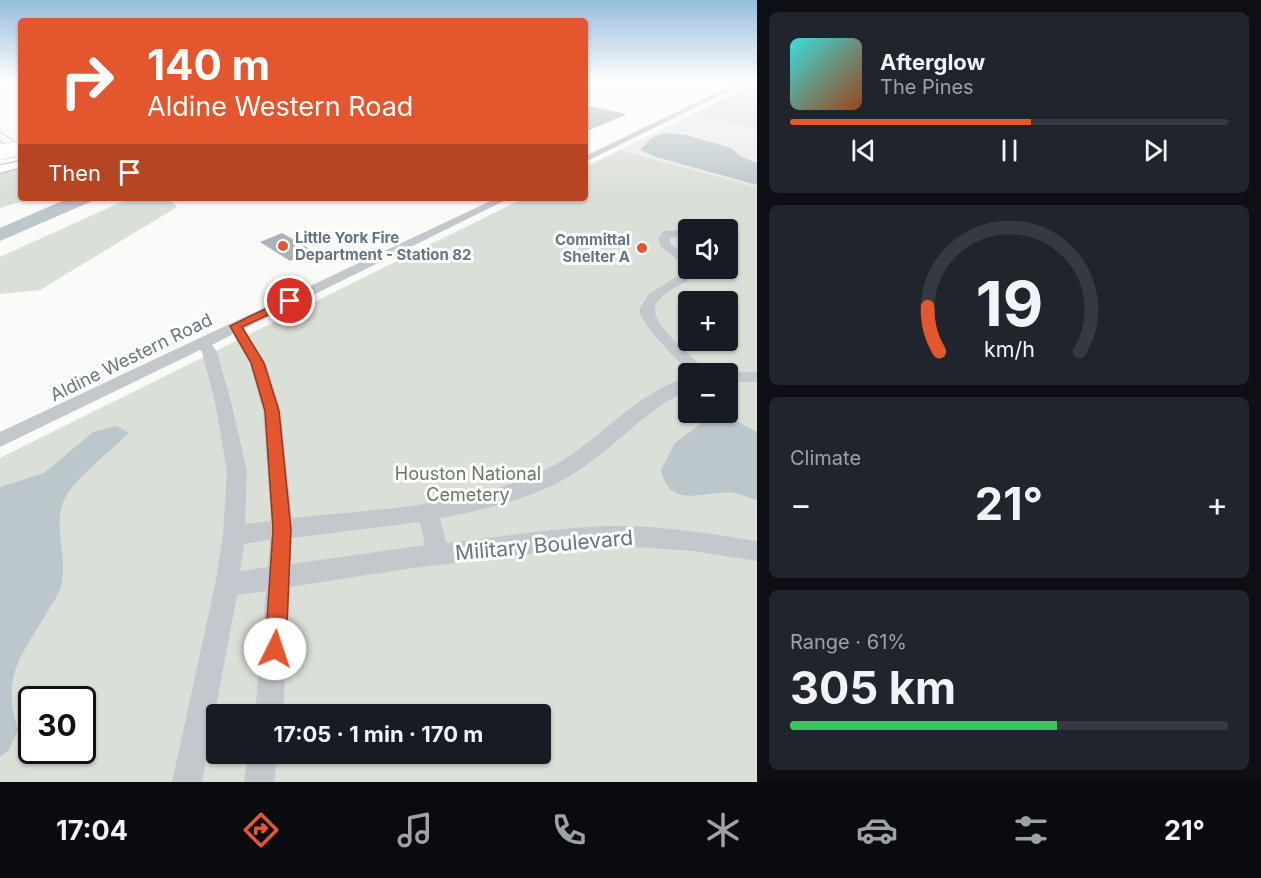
<!DOCTYPE html>
<meta charset="utf-8">
<style>
body{margin:0;font-family:Inter,sans-serif;background:#20242c;color:#f1f3f6;height:100vh;display:flex;flex-direction:column;font-size:22px;white-space:nowrap}
*{box-sizing:border-box;margin:0}
p{font-size:20px;color:#9ea1a6}
.icon{flex:none;width:33px;height:33px;fill:none;stroke:currentColor;stroke-width:2;stroke-linecap:round;stroke-linejoin:round}
.map{position:relative;flex:1;overflow:hidden}
.details{display:flex;flex-direction:column;gap:12px;padding:12px;background:#0d0f14;width:504px}
.details>*{flex:none}
.top-card{position:absolute;left:18px;top:18px;width:570px;height:183px;border-radius:6px;box-shadow:0 2px 4px #0004;background:#e4572e;color:#fff;overflow:hidden}
.tools{position:absolute;left:678px;top:219px;display:grid;gap:12px}
.tools a{display:grid;place-items:center;width:60px;height:60px;border-radius:6px;background:#171b24;box-shadow:0 2px 4px #0004;font-size:30px}
.speed{position:absolute;left:18px;top:686px;display:flex;gap:12px;font-size:30px;font-weight:700;text-align:center}
.speed>*{display:grid;place-content:center;width:78px;height:78px;border-radius:50%;background:#171b24;box-shadow:0 2px 4px #0004;line-height:1}
.speed .limit{border:3px solid #111;border-radius:9px;background:#fff;color:#111}
.pin{position:absolute;display:grid;place-items:center;width:51px;height:51px;color:#fff;margin:-26px;border:3px solid #fff;border-radius:50%;box-shadow:0 2px 6px #0007}
.me{position:absolute;width:66px;margin:-33px;rotate:4deg;stroke-linejoin:round;filter:drop-shadow(0 0 4px #0008)}
.turn{display:flex;align-items:center;gap:21px;height:126px;padding:0 30px;font-size:27px}
.turn .icon{width:78px;height:78px;stroke-width:2.5}
.turn b{display:block;font-size:42px;line-height:51px}
.then{display:flex;align-items:center;height:57px;padding:0 30px;background:#0003;gap:12px;font-size:22px}
.big{font-size:45px;font-weight:700;line-height:1.1}
.details .card{flex:1;display:flex;flex-direction:column;justify-content:center;gap:9px;min-width:0;padding:0 21px;border-radius:9px;background:#20242c}
.details .dial{align-items:center;gap:0}
.dial svg{height:156px;overflow:visible;fill:none;stroke:#363941;stroke-width:7;stroke-linecap:round;text-anchor:middle}
.dial text{fill:#f1f3f6;stroke:none}
.song{display:flex;align-items:center;gap:18px}
.cover{width:72px;height:72px;border-radius:9px;background:linear-gradient(135deg,hsl(180 70% 55%),hsl(20 70% 35%))}
.played{height:6px;border-radius:3px;background:linear-gradient(90deg,#e4572e 55%,#363941 55%)}
.keys{display:flex;justify-content:space-around;direction:ltr}
.heat{display:flex;justify-content:space-between;align-items:center;font-size:33px;direction:ltr}
.charge{height:9px;border-radius:4px;background:linear-gradient(90deg,#34c759 61%,#363941 0)}
.trip{position:absolute;left:206px;top:704px;width:345px;height:60px;border-radius:6px;background:#171b24;box-shadow:0 2px 4px #0004;font-weight:700;line-height:60px;text-align:center}
.tabs{display:flex;height:96px;justify-content:space-around;align-items:center;background:#090b0e;color:#9ea1a6}
.tabs .icon{width:42px;height:42px}
.tabs .active{color:#e4572e}
.tabs b{font-size:27px;color:#f1f3f6}
main{display:flex;flex:1;min-height:0}
.map>svg:first-child{display:block}
</style>
<main>
<div class="map">
<svg width="757" height="782" viewBox="0 0 757 782">
<rect width="100%" height="100%" fill="#fafaf8"/>
<polygon fill="#e8e9e9" points="690,115 757,129 757,187 620,150"/>
<g fill="#dadfd7" fill-rule="evenodd">
<polygon points="757,82 757,129 690,115"/>
<path d="M 620,150 L 757,187 L 757,782 L 0,782 L 0,458 L 524,198 L 585,198 L 585,167 ZM 688,230 L 728,230 L 728,268 L 688,268 ZM 688,302 L 728,302 L 728,340 L 688,340 ZM 688,374 L 728,374 L 728,412 L 688,412 ZM 32,699 L 82,699 L 82,750 L 32,750 ZM 216,714 L 540,714 L 540,753 L 216,753 Z"/>
<polygon points="21,167 21,198 34,198 0,208 0,172"/>
<polygon points="130,198 169,198 177,207 40,290 0,294 0,257"/>
</g>
<g fill="#bbc7cb">
<polygon points="664,133 686,135 731,148 740,156 757,163 757,185 656,157 640,150 651,138"/>
<path d="M 719,415 L 733,419 L 757,432 L 757,500 C 750,498 741,494 734,493 C 707,489 670,512 661,470 L 675,443 L 702,423 Z"/>
<path d="M 116,426 L 129,433 C 112,450 75,478 65,498 C 51,526 70,560 60,589 C 58,596 52,603 49,609 C 23,654 0,675 18,730 L 9,750 L 0,757 L 0,487 L 44,473 L 93,432 Z"/>
</g>
<g fill="none" stroke-linecap="round" stroke-linejoin="round">
<polygon fill="#bbc7cb" fill-rule="evenodd" points="69,198 93,198 90,202 0,241 0,228"/>
</g>
<g fill="#aab3b9">
<polygon points="585,105 627,114 585,132"/>
<polygon points="282,233 313,251 290,261 260,242"/>
</g>
<g fill="none" stroke-linecap="round" stroke-linejoin="round">
<defs>
<g id="secondary">
<polygon points="0,132 21,147 21,156 0,140"/>
<polygon points="21,161 21,167 0,173 0,165"/>
</g>
</defs>
<use href="#secondary" stroke="#b3babf" stroke-width="2"/>
<g fill="#c3c8cc" fill-rule="evenodd">
<polygon points="8,81 15,81 21,85 21,90"/>
<polygon points="741,81 749,81 585,162 585,156"/>
<path d="M 497,198 L 510,198 L 244,329 L 266,363 L 281,411 L 292,518 C 376,509 470,507 547,469 C 597,445 633,393 688,377 L 688,390 C 648,409 618,443 582,468 C 541,497 489,509 440,518 L 446,543 C 493,538 541,530 588,527 C 644,523 701,532 757,541 L 757,561 L 693,551 L 636,547 L 589,547 L 406,569 L 290,587 L 283,714 L 255,714 L 266,591 L 237,595 L 202,782 L 172,782 L 215,585 L 223,535 L 227,471 L 215,402 L 202,352 L 200,350 L 0,447 L 0,432 ZM 233,334 L 250,363 L 263,411 L 271,521 L 245,524 L 247,471 L 231,402 L 217,352 L 212,345 ZM 420,522 L 425,545 L 291,564 L 292,538 ZM 270,540 L 268,567 L 240,571 L 244,544 Z"/>
<polygon points="688,230 688,236 670,238 670,244 688,258 688,268 661,247 658,238 664,231"/>
<path d="M 690,268 L 705,268 C 692,281 670,287 658,301 C 641,321 697,357 708,374 L 690,374 L 652,333 L 640,315 L 640,308 L 649,294 Z"/>
<polygon points="728,372 757,372 757,382 728,382 728,374 722,374"/>
<polygon points="248,753 278,753 274,782 244,782"/>
</g>
<use href="#secondary" fill="#fff" fill-rule="evenodd"/>
<defs>
<polyline id="highway-bridge" points="0,152 21,148"/>
</defs>
<use href="#highway-bridge" stroke="#b4b9bd" stroke-width="16" stroke-linecap="butt"/>
<use href="#highway-bridge" stroke="#fff" stroke-width="15"/>
</g>
<linearGradient id="sky" x2="0" y2="1"><stop stop-color="#96bcdc"/><stop offset="0.42" stop-color="#fdfdfc"/><stop offset="1" stop-color="#fdfdfc" stop-opacity="0"/></linearGradient>
<rect width="757" height="191" fill="url(#sky)"/>
<polygon fill="#e4572e" stroke="#94391e" stroke-width="1.5" points="290,297 294,298 294,303 242,327 264,363 279,411 291,529 286,649 283,657 275,660 268,657 265,649 273,529 265,411 251,363 230,326"/>
<g fill="#e4572e" stroke="#fff" stroke-width="2">
<circle cx="283" cy="246" r="6"/>
<circle cx="642" cy="248" r="6"/>
</g>
<g text-anchor="middle" dominant-baseline="central" stroke-width="6" stroke-linejoin="round" paint-order="stroke">
<g font-size="15" font-weight="bold" fill="#657683" stroke="#fff" text-anchor="start">
<text x="295" y="237">Little York Fire<tspan x="295" dy="17">Department - Station 82</tspan></text>
<text x="630" y="239" text-anchor="end">Committal<tspan x="630" dy="17">Shelter A</tspan></text>
</g>
<g font-size="18" fill="#657683" stroke="#fff">
<text transform="translate(131 357) rotate(-26)">Aldine Western Road</text>
</g>
<g font-size="18" fill="#687a64" stroke="#fff">
<text x="468" y="473">Houston National<tspan x="468" dy="21">Cemetery</tspan></text>
</g>
<g font-size="21" fill="#657683" stroke="#fff">
<text transform="translate(544 545) rotate(-5)">Military Boulevard</text>
</g>
</g>
</svg>
<div class="tools">
<a><svg class="icon" aria-label="sound" viewBox="0 0 24 24"><path d="M4 9h4l5-4v14l-5-4H4zM17 9q2 3 0 6"/></svg></a>
<a>+</a>
<a>−</a>
</div>
<div class="speed"><div class="limit">30</div></div>
<div class="pin" style="left:290px;top:301px;background:#d93025"><svg class="icon" aria-label="arrive" viewBox="0 0 24 24"><path d="M6 21V4h12l-3 4 3 4H6"/></svg></div>
<svg class="me" style="left:275px;top:649px" viewBox="-20 -20 40 40"><circle r="19" fill="#fff"/><path d="M0-13L10 11 0 6-10 11z" fill="#e4572e"/></svg>
<div class="trip">17:05 · 1 min · 170 m</div>
<div class="top-card">
<div class="turn"><svg class="icon" aria-label="right" viewBox="0 0 24 24"><path d="M7 20v-9h11M14 6l5 5-5 5"/></svg><div><b>140 m</b>Aldine Western Road</div></div>
<div class="then">Then<svg class="icon" aria-label="arrive" viewBox="0 0 24 24"><path d="M6 21V4h12l-3 4 3 4H6"/></svg></div>
</div>
</div>
<section class="details">
<div class="card">
<div class="song"><i class="cover"></i><div><b>Afterglow</b><p>The Pines</p></div></div>
<div class="played"></div>
<div class="keys"><svg class="icon" aria-label="previous" viewBox="0 0 24 24"><path d="M18 5L8 12l10 7zM5 5v14"/></svg><svg class="icon" aria-label="pause" viewBox="0 0 24 24"><path d="M8 5v14M16 5v14"/></svg><svg class="icon" aria-label="next" viewBox="0 0 24 24"><path d="M6 5l10 7-10 7zM19 5v14"/></svg></div>
</div>
<div class="card dial"><svg viewBox="0 0 100 80">
<path d="M14 69A42 42 0 1 1 86 69"/>
<path d="M14 69A42 42 0 0 1 8 46" stroke="#e4572e"/>
<text x="50" y="56" font-size="32" font-weight="700">19</text>
<text x="50" y="72" font-size="11">km/h</text>
</svg></div>
<div class="card"><p>Climate</p>
<div class="heat"><a>−</a><b class="big">21°</b><a>+</a></div>
</div>
<div class="card"><p>Range · 61%</p><b class="big">305 km</b><div class="charge"></div></div>
</section>
</main>
<nav class="tabs">
<b>17:04</b>
<svg class="icon active" aria-label="directions" viewBox="0 0 24 24"><path d="M12 3l9 9-9 9-9-9zM9 14v-3h6M13 9l2 2-2 2"/></svg>
<svg class="icon" aria-label="music" viewBox="0 0 24 24"><path d="M9 18V5l10-2v13"/><circle cx="6" cy="18" r="3"/><circle cx="16" cy="16" r="3"/></svg>
<svg class="icon" aria-label="phone" viewBox="0 0 24 24"><path d="M5 4h4l2 5-3 2q2 4 5 5l2-3 5 2v4C11 20 4 13 5 4z"/></svg>
<svg class="icon" aria-label="climate" viewBox="0 0 24 24"><path d="M12 3v18M4 7l16 10M4 17L20 7"/></svg>
<svg class="icon" aria-label="car" viewBox="0 0 24 24"><path d="M5 17H2v-5l4-1 3-4h7l3 4 3 1v5h-3M9 17h6M6 11h13"/><circle cx="7" cy="17" r="2"/><circle cx="17" cy="17" r="2"/></svg>
<svg class="icon" aria-label="filters" viewBox="0 0 24 24"><path d="M4 7h16M4 17h16"/><circle cx="9" cy="7" r="2"/><circle cx="15" cy="17" r="2"/></svg>
<b>21°</b>
</nav>
